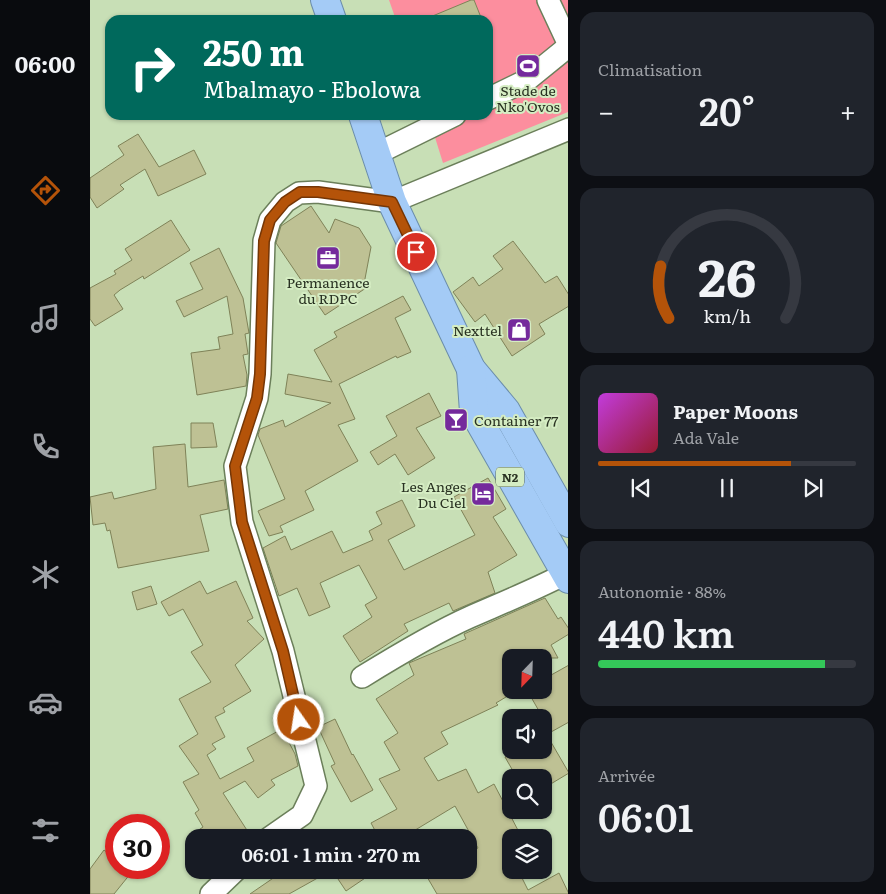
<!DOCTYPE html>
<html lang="fr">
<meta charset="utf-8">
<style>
body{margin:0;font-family:Literata,serif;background:#20242c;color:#f1f3f6;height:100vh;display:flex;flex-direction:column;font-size:19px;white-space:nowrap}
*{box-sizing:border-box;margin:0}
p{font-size:16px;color:#9ea1a6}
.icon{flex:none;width:28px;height:28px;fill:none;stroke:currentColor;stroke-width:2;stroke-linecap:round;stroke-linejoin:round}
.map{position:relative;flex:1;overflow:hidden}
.side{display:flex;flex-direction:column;gap:12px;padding:12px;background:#0d0f14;width:318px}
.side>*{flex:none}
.top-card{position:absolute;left:15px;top:15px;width:388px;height:105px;border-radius:15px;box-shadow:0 1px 4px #0004;background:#00695c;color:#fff;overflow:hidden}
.needle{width:32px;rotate:203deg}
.controls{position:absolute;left:412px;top:649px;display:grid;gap:10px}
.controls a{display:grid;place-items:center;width:50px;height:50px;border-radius:10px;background:#171b24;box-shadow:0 1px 4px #0004;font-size:25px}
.speed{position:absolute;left:15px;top:814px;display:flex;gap:10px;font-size:25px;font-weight:700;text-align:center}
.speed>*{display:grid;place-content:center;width:65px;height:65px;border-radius:50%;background:#171b24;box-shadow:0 1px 4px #0004;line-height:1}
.speed .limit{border:8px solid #d22;background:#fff;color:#111}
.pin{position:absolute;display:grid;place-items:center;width:42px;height:42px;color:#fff;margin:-21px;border:2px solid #fff;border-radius:50%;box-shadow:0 1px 5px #0007}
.me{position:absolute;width:55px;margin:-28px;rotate:347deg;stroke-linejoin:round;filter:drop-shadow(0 0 4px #0008)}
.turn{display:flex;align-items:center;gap:18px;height:105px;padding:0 15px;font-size:22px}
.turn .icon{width:65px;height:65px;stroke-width:2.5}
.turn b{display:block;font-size:35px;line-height:42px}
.big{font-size:38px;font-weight:600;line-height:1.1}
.side .tile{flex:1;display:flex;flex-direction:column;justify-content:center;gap:8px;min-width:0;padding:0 18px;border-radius:15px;background:#20242c}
.side .dial{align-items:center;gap:0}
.dial svg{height:130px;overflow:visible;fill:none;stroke:#363941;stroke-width:7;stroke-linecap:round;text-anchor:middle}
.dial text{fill:#f1f3f6;stroke:none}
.song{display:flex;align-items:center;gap:15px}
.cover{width:60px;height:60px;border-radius:8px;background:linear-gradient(135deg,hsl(290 70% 55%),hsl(350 70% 35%))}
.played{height:5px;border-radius:2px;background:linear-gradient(90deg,#b45309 75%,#363941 75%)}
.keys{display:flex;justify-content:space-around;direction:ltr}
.heat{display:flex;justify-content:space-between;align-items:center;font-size:28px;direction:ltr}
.charge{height:8px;border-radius:4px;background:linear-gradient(90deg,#34c759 88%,#363941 0)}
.trip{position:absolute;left:95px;top:829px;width:292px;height:50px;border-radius:15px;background:#171b24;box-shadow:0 1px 4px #0004;font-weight:600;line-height:50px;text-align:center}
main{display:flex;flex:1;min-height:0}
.tab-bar{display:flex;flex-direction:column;width:90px;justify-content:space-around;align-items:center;background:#090b0e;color:#9ea1a6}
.tab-bar .icon{width:35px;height:35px}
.tab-bar .selected{color:#b45309}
.tab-bar b{font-size:22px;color:#f1f3f6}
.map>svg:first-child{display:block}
</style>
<main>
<nav class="tab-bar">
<b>06:00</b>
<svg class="icon selected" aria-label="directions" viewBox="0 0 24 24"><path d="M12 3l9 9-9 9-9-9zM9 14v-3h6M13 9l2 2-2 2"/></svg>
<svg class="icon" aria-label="music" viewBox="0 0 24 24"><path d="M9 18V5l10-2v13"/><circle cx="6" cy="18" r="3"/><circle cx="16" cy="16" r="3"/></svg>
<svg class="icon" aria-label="phone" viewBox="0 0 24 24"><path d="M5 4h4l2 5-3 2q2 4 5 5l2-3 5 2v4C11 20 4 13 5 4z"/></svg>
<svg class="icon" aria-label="climate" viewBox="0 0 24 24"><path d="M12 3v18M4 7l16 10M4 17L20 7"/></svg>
<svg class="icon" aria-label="car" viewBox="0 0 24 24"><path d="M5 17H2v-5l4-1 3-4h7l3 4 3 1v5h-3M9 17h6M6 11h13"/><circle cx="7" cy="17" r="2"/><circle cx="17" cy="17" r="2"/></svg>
<svg class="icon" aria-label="filters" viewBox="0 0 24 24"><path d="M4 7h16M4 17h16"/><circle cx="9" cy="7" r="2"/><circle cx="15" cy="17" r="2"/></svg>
</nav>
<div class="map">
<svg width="479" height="894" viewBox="0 0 479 894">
<rect width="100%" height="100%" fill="#c8dfb6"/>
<polygon fill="#fc8e9e" points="299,0 478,0 478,112 353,163 338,115 398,115 398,20 306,20"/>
<g fill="#bec194" stroke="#7f8258">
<polygon points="381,0 384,0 392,20 333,20"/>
<polygon points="48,134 69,167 104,150 116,174 68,196 55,169 30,185 34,189 7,208 0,197 0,178 34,155 28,146"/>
<polygon points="221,206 239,233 245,219 269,228 281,247 274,284 276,288 235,315 186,243 191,226"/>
<polygon points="81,220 100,250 54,279 53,276 30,290 24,295 33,309 5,326 0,319 0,288 26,274 24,271 42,260 35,249"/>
<polygon points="423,241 455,283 467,276 479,295 479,306 449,324 455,334 422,356 395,314 385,322 363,292 383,277 389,286 413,269 403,256"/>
<polygon points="129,248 153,298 159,333 155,334 158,354 153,355 157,375 156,386 107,395 101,353 130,349 128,337 143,334 137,296 94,317 86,301 113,289 100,263"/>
<polygon points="313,296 321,310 305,318 321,352 307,358 306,356 249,384 265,419 248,425 268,461 215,491 224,510 190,526 193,532 179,536 168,511 195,499 168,435 170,429 193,420 195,427 241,403 195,394 198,374 242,382 224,350 247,337 244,332"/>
<polygon points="339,393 351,416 326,428 345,458 318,475 305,454 288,465 280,452 307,436 296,416"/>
<polygon points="101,423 123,423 127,447 101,448"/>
<polygon points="95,444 98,487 134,480 138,509 110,515 119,551 28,568 20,530 17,531 15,523 3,525 0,497 22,492 24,499 66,489 63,447"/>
<polygon points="398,478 416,509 403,517 427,555 398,572 405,593 363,611 359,603 314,624 318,631 270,662 253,636 282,617 275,605 287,598 269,565 230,583 240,607 219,616 207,588 189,596 173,548 195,536 201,550 242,531 253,553 283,540 279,531 292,524 286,512 312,500 325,526 298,540 314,570 385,535 364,497"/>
<polygon points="110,581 117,594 146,581 163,618 157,621 174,639 145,665 161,691 133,708 135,712 125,717 135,737 122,744 126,749 117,755 130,779 164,761 157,748 192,729 205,754 208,766 181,780 185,785 168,798 155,781 133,793 162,838 97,838 113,827 105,813 109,810 93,782 109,774 89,746 108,734 89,699 121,682 101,652 113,645 93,609 79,616 71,602"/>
<polygon points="61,586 67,604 47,610 42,592"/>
<polygon points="455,598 468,619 471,617 479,629 479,634 461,645 468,658 421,658 421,694 406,703 408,705 351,732 358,744 334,758 348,781 376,769 388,793 404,784 432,838 421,838 421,870 428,870 438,890 469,873 479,894 347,894 333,870 379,870 379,853 388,848 365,806 312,838 289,838 281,823 307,809 289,779 310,770 294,742 308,733 286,699 324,675 319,663 376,639 374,634"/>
<polygon points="479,665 479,722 461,732 437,690 454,690 454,679"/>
<polygon points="245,719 262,755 263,754 283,790 261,802 241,766 245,764 228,727"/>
<polygon points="454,730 479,773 454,788 454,778 427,778 415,757 427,750 454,750"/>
<polygon points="14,850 26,859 26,868 45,868 24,894 0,894 0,869"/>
<polygon points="195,870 287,870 256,891 242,870 199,894 160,894"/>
</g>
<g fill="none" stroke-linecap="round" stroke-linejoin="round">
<defs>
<g id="minor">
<polyline points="458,0 479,45"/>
<polyline points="398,99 437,80 479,46"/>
<polyline points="286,154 365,115"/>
<path d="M 272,677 C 306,656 344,633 380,617 C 412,603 444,590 475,574"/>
<polyline points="179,838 212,815 226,786 193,651 152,522 145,466 167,398 170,374 174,241 180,220 195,202 209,193 228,192 302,202 479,129"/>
<polyline points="121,894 146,870"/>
</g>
<g id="trunk">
<polyline points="235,0 242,20"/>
<polyline points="273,115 302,202 381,369 416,411 479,523"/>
<polyline points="381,369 384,412 479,579"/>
</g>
</defs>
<use href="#minor" stroke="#6b7f5a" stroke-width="24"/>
<use href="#trunk" stroke="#6b8daa" stroke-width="30"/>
<use href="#minor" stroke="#fff" stroke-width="21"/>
<use href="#trunk" stroke="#a4cbf6" stroke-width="28"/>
</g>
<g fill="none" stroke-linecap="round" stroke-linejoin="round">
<defs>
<polyline id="route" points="209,720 193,651 152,522 145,466 167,398 170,374 174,241 180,220 195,202 210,192 228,192 302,202 326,252"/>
</defs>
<use href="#route" stroke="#753606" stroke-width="12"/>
<use href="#route" stroke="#b45309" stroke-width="9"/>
</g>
<defs>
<symbol id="stadium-square" viewBox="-11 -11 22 22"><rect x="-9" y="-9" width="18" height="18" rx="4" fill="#752a9c" stroke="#d5edc3"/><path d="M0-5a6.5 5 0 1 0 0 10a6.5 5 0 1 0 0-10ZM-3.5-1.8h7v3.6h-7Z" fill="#fff"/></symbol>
<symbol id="office-square" viewBox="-11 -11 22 22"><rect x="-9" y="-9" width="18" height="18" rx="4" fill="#752a9c" stroke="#d5edc3"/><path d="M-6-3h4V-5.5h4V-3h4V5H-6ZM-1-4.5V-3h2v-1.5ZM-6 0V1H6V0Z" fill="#fff"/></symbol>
<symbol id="shop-square" viewBox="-11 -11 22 22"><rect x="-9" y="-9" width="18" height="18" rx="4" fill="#752a9c" stroke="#d5edc3"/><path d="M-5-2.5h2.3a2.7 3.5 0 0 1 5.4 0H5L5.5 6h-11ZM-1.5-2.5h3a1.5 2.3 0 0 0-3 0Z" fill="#fff"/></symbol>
<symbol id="bar-square" viewBox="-11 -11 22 22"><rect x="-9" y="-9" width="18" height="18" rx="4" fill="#752a9c" stroke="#d5edc3"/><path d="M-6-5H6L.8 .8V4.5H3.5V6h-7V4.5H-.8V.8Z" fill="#fff"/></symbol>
<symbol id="hotel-square" viewBox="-11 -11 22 22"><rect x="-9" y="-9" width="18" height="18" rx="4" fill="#752a9c" stroke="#d5edc3"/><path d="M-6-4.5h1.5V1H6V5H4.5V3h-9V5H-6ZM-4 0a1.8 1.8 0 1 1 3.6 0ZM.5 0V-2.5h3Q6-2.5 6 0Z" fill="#fff"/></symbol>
</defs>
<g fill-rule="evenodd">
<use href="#stadium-square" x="424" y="52" width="28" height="28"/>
<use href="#office-square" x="224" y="244" width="28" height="28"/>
<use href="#shop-square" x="415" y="316" width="28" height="28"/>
<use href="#bar-square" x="352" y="406" width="28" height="28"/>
<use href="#hotel-square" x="379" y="480" width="28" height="28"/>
</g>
<g text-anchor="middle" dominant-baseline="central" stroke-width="4" stroke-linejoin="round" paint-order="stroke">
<rect fill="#d5edc3" stroke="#5d6a52" stroke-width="1" x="406" y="467.5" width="28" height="19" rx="4"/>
<g font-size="12" font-weight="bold" fill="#293222">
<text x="420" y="477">N2</text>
</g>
<g font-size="14" fill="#293222" stroke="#d5edc3">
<text x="438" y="90">Stade de<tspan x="438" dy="16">Nko'Ovos</tspan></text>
<text x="238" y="282">Permanence<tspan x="238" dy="16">du RDPC</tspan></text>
<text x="412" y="330" text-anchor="end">Nexttel</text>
<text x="384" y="420" text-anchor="start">Container 77</text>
<text x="376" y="486" text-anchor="end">Les Anges<tspan x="376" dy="16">Du Ciel</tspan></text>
</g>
</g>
</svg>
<div class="controls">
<a><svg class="needle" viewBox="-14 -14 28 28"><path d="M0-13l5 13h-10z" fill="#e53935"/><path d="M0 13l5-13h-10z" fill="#9ea1a6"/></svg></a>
<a><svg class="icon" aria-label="sound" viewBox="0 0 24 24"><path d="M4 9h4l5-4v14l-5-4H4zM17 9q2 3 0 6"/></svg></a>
<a><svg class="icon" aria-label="search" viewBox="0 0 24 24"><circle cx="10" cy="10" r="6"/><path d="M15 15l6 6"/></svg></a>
<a><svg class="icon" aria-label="layers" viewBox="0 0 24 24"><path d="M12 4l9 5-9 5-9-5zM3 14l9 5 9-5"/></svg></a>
</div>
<div class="speed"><div class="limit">30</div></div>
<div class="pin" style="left:326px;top:252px;background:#d93025"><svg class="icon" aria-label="arrive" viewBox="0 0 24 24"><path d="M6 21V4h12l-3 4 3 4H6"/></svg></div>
<svg class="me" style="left:209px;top:720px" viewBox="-20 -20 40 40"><circle r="17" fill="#b45309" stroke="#fff" stroke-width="3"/><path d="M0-11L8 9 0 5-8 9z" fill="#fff"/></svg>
<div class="trip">06:01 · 1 min · 270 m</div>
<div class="top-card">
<div class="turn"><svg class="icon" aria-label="right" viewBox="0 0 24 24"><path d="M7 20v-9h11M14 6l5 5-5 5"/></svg><div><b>250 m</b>Mbalmayo - Ebolowa</div></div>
</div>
</div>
<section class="side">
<div class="tile"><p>Climatisation</p>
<div class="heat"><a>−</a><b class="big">20°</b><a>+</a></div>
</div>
<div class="tile dial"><svg viewBox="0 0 100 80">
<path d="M14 69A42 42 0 1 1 86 69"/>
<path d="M14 69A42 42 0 0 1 9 37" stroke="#b45309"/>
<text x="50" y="56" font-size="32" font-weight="700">26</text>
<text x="50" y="72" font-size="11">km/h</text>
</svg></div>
<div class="tile">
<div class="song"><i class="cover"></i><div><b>Paper Moons</b><p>Ada Vale</p></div></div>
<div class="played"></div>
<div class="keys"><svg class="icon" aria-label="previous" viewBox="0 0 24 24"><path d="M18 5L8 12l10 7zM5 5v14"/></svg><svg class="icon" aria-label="pause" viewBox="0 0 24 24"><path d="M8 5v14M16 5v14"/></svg><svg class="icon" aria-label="next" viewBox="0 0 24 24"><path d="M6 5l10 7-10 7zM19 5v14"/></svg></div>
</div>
<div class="tile"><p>Autonomie · 88%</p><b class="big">440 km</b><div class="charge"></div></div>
<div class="tile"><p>Arrivée</p><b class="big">06:01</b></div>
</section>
</main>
